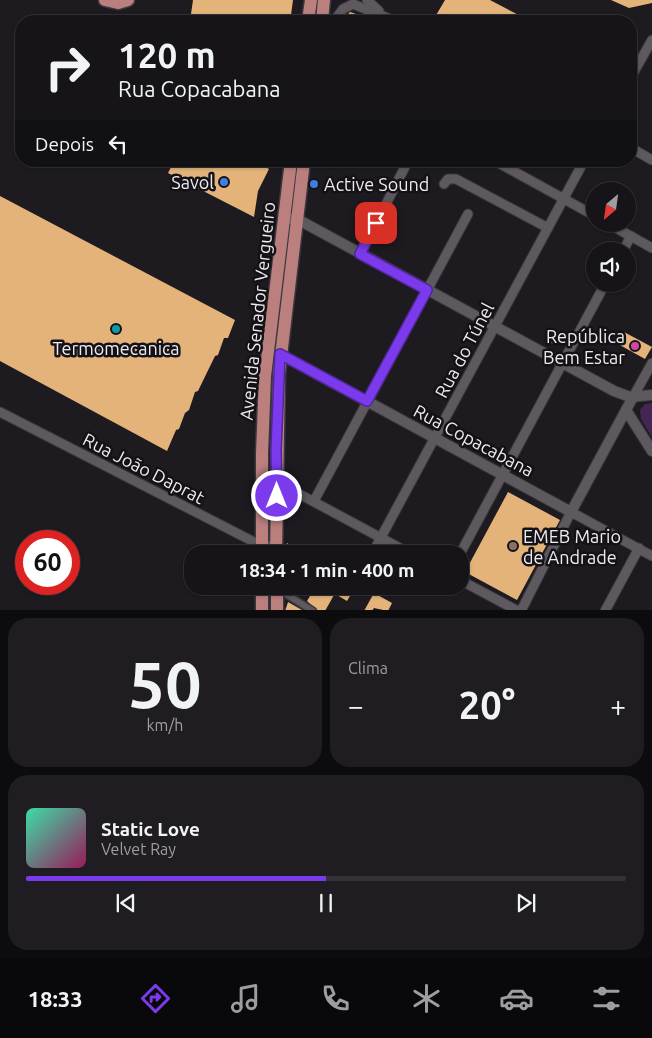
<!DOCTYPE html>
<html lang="pt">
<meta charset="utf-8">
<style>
body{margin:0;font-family:Ubuntu,sans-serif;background:#1f1d21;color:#f1f3f6;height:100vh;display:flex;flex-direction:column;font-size:19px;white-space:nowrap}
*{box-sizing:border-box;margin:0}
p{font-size:16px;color:#9e9ea2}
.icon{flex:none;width:28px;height:28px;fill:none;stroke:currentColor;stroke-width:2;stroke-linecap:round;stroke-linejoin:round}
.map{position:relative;height:610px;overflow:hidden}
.side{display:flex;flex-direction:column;gap:8px;padding:8px;background:#0c0b0d;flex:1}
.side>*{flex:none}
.banner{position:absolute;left:15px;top:15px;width:622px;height:152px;border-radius:20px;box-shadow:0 1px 4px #0004,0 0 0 1px #353337;background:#161418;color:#f1f3f6;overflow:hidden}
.needle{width:32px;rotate:209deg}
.fabs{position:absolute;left:586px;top:182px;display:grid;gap:10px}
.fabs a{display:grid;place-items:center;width:50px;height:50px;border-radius:50%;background:#161418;box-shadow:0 1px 4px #0004,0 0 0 1px #353337;font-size:25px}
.speed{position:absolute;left:15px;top:530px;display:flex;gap:10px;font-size:25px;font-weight:700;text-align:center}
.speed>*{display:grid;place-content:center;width:65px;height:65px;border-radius:50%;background:#161418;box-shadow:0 1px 4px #0004,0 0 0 1px #353337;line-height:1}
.speed .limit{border:8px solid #d22;background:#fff;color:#111}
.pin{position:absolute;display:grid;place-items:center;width:42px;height:42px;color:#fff;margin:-21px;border-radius:10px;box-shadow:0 2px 8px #0006}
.me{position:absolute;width:55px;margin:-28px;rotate:0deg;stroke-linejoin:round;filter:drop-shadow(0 0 4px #0008)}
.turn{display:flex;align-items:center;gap:18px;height:105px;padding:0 20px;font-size:22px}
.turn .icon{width:65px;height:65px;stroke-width:2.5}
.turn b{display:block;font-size:35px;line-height:42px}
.then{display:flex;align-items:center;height:48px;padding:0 20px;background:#0003;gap:10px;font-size:19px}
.big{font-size:38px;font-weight:600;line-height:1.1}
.side .widget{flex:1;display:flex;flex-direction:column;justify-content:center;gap:8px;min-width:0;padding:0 18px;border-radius:20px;background:#1f1d21}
.side .dial{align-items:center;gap:0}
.dial b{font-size:65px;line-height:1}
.song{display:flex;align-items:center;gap:15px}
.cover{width:60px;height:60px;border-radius:8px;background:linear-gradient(135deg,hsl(160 70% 55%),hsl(330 70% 35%))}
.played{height:5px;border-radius:2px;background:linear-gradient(90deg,#7c3aed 50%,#353337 50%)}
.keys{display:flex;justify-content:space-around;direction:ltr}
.heat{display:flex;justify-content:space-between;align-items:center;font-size:28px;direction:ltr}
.side .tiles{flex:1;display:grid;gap:8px;grid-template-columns:1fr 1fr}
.widget:last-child{grid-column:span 2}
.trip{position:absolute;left:184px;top:545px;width:285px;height:50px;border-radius:20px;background:#161418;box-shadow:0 1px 4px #0004,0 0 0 1px #353337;font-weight:600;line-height:50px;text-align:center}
.tabs{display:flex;height:80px;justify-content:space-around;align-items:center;background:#09080a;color:#9e9ea2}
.tabs .icon{width:35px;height:35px}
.tabs .selected{color:#7c3aed}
.tabs b{font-size:22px;color:#f1f3f6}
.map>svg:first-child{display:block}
</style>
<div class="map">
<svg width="652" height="611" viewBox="0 0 652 611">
<rect width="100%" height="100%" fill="#1e1b20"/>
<polygon fill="#432654" points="652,403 652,437 641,419 640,410 645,404"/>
<g fill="#e3b37a">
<polygon points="193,0 293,0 291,15 283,14 283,21 190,21"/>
<polygon points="445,0 490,0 530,21 443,21 435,17"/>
<polygon points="611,0 652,0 652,3 629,8"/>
<polygon points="350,12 359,15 356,21 342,21"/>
<polygon points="174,161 256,161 269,169 258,191 254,217 168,173"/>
<polygon points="0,196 235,320 228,338 224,338 218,355 215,356 198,391 195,392 189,410 185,413 179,429 176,430 167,451 0,361"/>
<polygon points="555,330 564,335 559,344 550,343"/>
<polygon points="624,332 652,347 645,359 618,344"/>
<polygon points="508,492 560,520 517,600 465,572"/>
<polygon points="287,543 293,547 306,554 284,554"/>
<polygon points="285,586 300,586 296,594"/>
<polygon points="316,586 334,595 325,611 318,611 307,601"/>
<polygon points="332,586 356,586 347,601 330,591"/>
<polygon points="374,593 392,603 388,611 374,608 372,611 364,611"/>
<polygon points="288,602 302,610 303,611 285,611"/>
</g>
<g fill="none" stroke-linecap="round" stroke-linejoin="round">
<defs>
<polyline id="pedestrian" points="278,589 313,611"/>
<g id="minor">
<polyline points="367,0 379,11"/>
<polyline points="334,21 343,9 353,4 395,21"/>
<polyline points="631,77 652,40"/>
<polyline points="631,148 652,160"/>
<polyline points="495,161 595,216"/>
<polyline points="444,184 448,179 456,179 548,228"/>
<polyline points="609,224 652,248"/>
<polyline points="623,251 631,236"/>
<polyline points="361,253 408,161"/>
<polyline points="633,397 652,363"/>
<polyline points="0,412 262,546 276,546"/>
<polyline points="277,482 411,554"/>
<polyline points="314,501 468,214"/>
<polyline points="372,554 584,161"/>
<polyline points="460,554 605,284"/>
<polyline points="460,580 518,611"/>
<polyline points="521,611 571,512 652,556"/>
<polyline points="605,611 639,548"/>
</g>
<g id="tertiary">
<polyline points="290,219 297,219 614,391 630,397 652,395"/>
<polyline points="280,354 571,512 633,397"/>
<polyline points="626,410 652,451"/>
</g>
<g id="primary">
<polyline points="105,0 118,3 128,0"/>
<polyline points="308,21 311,0"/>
<polyline points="322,21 324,0"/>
<polyline points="262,554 262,453 265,376 291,161"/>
<polyline points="276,554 279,373 304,161"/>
<polyline points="277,586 277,611"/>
<polyline points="262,611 262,586"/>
</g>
</defs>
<use href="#pedestrian" stroke="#3a383c" stroke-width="9"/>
<use href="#minor" stroke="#3a383c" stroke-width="11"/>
<use href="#tertiary" stroke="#3a383c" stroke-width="12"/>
<use href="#primary" stroke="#3a383c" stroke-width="15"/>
<use href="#pedestrian" stroke="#5d595f" stroke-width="6"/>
<use href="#minor" stroke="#5d595f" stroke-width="9"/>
<use href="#tertiary" stroke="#5d595f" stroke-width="10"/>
<use href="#primary" stroke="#bb7f7e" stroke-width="12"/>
</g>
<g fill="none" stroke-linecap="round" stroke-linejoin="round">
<defs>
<polyline id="route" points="277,496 276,450 280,354 367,401 427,290 360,254 376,223"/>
</defs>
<use href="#route" stroke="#51269a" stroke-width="12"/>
<use href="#route" stroke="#7c3aed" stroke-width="9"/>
</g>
<g fill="#3f7fe0" stroke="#151217" stroke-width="2">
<circle cx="224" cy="182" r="5"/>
<circle cx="314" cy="184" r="5"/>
</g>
<circle fill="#0f9aa8" stroke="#151217" stroke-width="2" cx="116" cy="329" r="5"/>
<circle fill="#d1479c" stroke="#151217" stroke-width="2" cx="635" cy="346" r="5"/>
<circle fill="#8d6e63" stroke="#151217" stroke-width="2" cx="513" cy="546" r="5"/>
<g text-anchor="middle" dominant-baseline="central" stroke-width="5" stroke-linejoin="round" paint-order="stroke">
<g font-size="18" fill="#edebef" stroke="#151217" text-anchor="end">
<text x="214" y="182">Savol</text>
<text x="324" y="184" text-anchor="start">Active Sound</text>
<text x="625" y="336">República<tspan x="625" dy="21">Bem Estar</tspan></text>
<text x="116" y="348" text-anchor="middle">Termomecanica</text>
<text x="523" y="536" text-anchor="start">EMEB Mario<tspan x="523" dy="21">de Andrade</tspan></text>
</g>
<g font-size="18" fill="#edebef" stroke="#151217">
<text transform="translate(257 311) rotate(-84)">Avenida Senador Vergueiro</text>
<text transform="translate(464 350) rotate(-62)">Rua do Túnel</text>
<text transform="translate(474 440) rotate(28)">Rua Copacabana</text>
<text transform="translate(144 468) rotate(27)">Rua João Daprat</text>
</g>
</g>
</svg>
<div class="fabs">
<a><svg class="needle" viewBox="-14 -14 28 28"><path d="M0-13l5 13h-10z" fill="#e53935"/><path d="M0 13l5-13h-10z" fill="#9e9ea2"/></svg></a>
<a><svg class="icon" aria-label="sound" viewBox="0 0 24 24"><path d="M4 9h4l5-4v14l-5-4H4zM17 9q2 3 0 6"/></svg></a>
</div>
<div class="speed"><div class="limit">60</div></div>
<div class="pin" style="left:376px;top:223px;background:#d93025"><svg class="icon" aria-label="arrive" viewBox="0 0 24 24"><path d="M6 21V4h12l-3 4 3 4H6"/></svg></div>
<svg class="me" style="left:277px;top:496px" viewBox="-20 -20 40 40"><circle r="17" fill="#7c3aed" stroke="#fff" stroke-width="3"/><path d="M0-11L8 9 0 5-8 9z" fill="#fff"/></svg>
<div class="trip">18:34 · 1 min · 400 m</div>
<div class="banner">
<div class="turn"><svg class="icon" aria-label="right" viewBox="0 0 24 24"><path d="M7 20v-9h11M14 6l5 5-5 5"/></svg><div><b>120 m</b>Rua Copacabana</div></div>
<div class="then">Depois<svg class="icon" aria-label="left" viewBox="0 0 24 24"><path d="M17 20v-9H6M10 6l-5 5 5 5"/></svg></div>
</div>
</div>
<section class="side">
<div class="tiles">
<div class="widget dial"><b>50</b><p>km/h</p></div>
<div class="widget"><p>Clima</p>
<div class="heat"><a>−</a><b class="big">20°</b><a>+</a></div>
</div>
<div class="widget">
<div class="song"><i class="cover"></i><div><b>Static Love</b><p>Velvet Ray</p></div></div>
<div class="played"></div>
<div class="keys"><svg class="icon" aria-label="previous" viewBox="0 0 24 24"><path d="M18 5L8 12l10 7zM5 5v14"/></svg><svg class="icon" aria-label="pause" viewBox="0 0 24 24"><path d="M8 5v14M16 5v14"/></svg><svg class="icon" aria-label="next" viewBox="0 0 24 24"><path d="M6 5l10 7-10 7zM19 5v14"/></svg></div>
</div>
</div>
</section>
<nav class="tabs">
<b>18:33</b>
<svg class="icon selected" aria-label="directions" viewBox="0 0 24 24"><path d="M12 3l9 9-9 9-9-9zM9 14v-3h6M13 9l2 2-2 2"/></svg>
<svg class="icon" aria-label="music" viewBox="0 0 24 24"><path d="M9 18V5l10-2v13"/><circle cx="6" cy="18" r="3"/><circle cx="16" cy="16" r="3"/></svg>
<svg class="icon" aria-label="phone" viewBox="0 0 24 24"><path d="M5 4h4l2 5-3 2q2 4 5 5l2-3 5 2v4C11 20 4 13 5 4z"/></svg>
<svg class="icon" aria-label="climate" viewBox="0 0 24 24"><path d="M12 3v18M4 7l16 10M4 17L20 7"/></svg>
<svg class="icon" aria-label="car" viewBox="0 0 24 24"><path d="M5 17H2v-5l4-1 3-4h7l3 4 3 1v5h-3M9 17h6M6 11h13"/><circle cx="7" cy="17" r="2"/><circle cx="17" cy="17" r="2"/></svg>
<svg class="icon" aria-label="filters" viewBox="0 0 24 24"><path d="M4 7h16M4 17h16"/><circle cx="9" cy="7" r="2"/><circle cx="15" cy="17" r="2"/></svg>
</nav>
